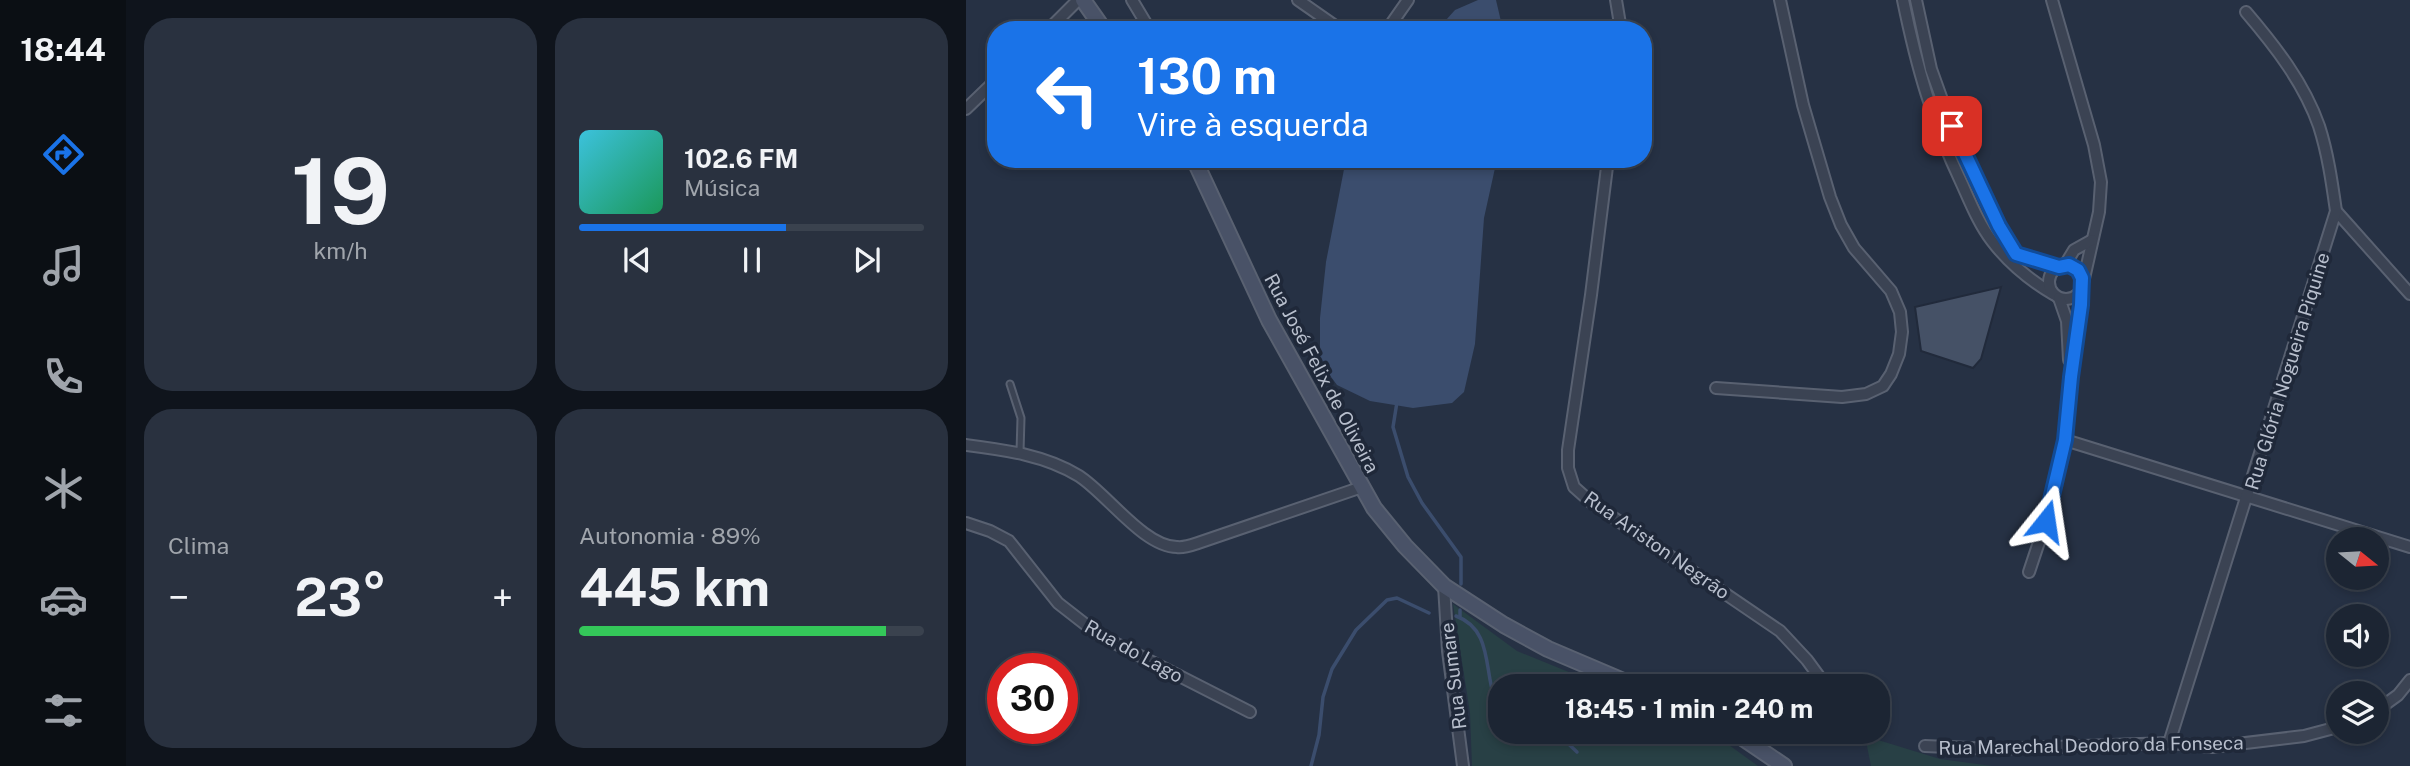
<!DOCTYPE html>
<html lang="pt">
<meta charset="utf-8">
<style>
body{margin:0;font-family:"Public Sans",sans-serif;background:#29313f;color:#f1f3f6;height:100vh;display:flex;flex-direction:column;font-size:26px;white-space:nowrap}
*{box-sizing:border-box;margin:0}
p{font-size:23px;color:#a0a5ac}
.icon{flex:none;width:38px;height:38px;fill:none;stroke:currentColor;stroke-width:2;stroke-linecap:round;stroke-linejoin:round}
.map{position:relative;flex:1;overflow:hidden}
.panel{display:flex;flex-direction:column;gap:18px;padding:18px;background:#0f141c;width:840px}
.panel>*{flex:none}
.banner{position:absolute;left:21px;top:21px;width:665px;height:147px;border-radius:28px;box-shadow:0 4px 10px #0003,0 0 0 2px #3a424e;background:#1a73e8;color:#fff;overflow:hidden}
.needle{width:46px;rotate:108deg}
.fabs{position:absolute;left:1360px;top:527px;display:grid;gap:14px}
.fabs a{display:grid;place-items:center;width:63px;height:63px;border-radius:50%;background:#1c2533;box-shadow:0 4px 10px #0003,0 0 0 2px #3a424e;font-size:35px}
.speed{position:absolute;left:21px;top:653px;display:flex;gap:14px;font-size:35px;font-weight:700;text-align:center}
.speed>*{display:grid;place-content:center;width:91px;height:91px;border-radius:50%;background:#1c2533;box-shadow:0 4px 10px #0003,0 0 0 2px #3a424e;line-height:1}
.speed .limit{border:10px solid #d22;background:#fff;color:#111}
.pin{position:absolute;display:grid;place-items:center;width:60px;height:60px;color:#fff;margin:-30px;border-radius:14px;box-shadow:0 4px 10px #0006}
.me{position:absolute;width:77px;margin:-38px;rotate:15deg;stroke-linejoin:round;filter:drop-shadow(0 0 5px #0008)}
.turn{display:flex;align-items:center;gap:24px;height:147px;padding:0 35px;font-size:32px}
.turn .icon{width:91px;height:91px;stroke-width:2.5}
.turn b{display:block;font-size:49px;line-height:60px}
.big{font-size:52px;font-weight:700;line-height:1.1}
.panel .tile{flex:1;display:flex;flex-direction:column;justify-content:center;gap:10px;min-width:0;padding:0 24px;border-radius:28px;background:#29313f}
.panel .dial{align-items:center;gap:0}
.dial b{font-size:91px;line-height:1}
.song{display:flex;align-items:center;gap:21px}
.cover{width:84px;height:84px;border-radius:10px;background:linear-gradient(135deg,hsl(190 70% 55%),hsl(150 70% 35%))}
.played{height:7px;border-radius:4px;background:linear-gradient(90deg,#1a73e8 60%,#3a424e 60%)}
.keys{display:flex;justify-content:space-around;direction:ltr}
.heat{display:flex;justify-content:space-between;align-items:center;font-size:38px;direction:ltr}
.charge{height:10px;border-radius:5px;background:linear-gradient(90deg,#34c759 89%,#3a424e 0)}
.panel .tiles{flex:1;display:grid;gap:18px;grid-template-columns:repeat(2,1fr)}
.trip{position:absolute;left:522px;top:674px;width:402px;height:70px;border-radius:28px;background:#1c2533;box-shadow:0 4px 10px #0003,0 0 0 2px #3a424e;font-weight:700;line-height:70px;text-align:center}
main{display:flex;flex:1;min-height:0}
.tabs{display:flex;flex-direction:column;width:126px;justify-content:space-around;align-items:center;background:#0b0f14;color:#a0a5ac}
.tabs .icon{width:49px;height:49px}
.tabs .active{color:#1a73e8}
.tabs b{font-size:32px;color:#f1f3f6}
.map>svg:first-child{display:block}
</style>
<main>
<nav class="tabs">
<b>18:44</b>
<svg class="icon active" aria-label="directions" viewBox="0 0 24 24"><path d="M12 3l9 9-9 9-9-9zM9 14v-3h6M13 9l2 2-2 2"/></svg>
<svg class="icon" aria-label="music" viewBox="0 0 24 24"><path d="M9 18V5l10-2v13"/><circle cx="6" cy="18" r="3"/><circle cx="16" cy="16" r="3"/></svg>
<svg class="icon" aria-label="phone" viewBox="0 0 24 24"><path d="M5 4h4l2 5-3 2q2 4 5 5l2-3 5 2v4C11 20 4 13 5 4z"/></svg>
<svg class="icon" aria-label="climate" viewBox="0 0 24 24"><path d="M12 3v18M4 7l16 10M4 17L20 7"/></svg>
<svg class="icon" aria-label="car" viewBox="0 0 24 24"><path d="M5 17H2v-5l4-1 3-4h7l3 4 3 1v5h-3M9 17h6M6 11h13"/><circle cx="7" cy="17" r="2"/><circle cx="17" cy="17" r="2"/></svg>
<svg class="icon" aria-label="filters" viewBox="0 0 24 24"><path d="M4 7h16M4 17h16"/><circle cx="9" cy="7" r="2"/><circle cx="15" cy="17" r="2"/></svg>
</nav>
<section class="panel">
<div class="tiles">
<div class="tile dial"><b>19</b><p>km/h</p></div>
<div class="tile">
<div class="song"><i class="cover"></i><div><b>102.6 FM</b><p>Música</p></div></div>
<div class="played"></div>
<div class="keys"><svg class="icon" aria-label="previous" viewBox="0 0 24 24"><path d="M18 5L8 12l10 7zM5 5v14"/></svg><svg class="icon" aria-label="pause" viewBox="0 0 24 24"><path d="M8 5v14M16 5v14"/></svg><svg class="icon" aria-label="next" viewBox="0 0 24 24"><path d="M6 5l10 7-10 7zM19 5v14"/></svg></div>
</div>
<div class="tile"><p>Clima</p>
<div class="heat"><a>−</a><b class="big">23°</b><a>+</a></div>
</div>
<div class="tile"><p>Autonomia · 89%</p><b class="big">445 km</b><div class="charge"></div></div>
</div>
</section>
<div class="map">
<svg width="1444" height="766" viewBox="0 0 1444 766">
<rect width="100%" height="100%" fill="#263144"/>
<g fill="#284045">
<polygon points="487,604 551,651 637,686 534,686 534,732 745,732 792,766 506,766 504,713"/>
<polygon points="899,736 974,759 1026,766 905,766"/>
</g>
<g fill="#3b4d6d">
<polygon points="512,0 530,0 537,30 471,30 489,10"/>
<polygon points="380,159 531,159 518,218 509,344 498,392 486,403 447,408 404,401 371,385 354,362 354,318 360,262"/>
</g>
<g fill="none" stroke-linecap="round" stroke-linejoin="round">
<g stroke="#3b4d6d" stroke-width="3.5">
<polyline points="431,402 427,427 442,477 456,503 495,557 495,584"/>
<path d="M 490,616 C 531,631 515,680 534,709"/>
<polyline points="494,617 494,610"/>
<polyline points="590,732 611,752"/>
<polyline points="345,766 353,735 357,697 366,669 390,630 421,600 431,598 463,613"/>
</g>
</g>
<polygon fill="#455166" stroke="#212a3b" stroke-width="2" points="1035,287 1015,359 1007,368 955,351 949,307"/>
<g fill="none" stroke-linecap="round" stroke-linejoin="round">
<defs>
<polyline id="lane" points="44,384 55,418 54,452"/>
<g id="street">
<polyline points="166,0 184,30"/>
<polyline points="332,0 375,30"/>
<polyline points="650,0 655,30"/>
<path d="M 937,0 C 951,68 966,121 996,184 C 1005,204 1013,224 1026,241 C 1042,262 1065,281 1087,294"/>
<polyline points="950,0 965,69 979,108 1014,188 1040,240 1050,254 1093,266"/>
<polyline points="1086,0 1128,145 1135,182 1133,212 1117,283"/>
<polyline points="82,30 112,0"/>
<polyline points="421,30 442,0"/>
<polyline points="0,109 30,80"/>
<polyline points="642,159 625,295 602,450 602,468 608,487 626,503 814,631 841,660 860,686"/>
<polyline points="1370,211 1444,294"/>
<polyline points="1099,265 1108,250 1126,240"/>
<circle cx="1100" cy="282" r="17"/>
<polyline points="1093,298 1101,321 1103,360"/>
<polyline points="750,388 876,397 900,394 917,386 925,374 933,354 936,332 934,312 925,291 888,248 875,225 864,197 837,105 814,0"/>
<polyline points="1099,440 1444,547"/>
<path d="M 0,445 C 39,450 79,455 113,476 C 141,494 178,547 211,547 C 218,548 226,545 232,543 L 396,487"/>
<polyline points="0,523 24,531 43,541 92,603 133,635 284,712"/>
<polyline points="1063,572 1080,521 1099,440 1105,377 1115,305 1115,290"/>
<polyline points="478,586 482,651 497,766"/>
<polyline points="1410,711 1432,695 1444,680"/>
<path d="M 1203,743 L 1370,211 C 1366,183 1362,154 1353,126 C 1338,83 1309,46 1280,12"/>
<polyline points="959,746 1027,749 1203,743 1246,747 1338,736 1372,727"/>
</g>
<g id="secondary">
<polyline points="117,0 138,30"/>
<polyline points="228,159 303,320 408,508 439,546 478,586 538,625 582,649 669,686"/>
<polyline points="768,732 818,766"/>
</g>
</defs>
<use href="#lane" stroke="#596171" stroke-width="9"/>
<use href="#street" stroke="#596171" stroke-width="14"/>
<use href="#secondary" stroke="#596171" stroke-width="18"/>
<use href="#lane" stroke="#3b4353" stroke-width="5"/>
<use href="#street" stroke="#3b4353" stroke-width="10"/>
<use href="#secondary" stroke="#495267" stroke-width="14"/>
</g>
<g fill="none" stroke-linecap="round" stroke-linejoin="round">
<defs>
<polyline id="route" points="986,126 1033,226 1050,254 1093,267 1103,265 1112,270 1116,278 1115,305 1105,377 1099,440 1080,521"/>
</defs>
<use href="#route" stroke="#114b97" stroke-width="18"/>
<use href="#route" stroke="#1a73e8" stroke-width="12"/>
</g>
<g text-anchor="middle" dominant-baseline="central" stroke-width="7" stroke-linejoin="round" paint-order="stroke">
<g font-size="19" fill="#b8bfcd" stroke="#1f2839">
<text transform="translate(1321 371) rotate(-73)">Rua Glória Nogueira Piquine</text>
<text transform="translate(356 373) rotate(62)">Rua José Felix de Oliveira</text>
<text transform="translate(691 545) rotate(35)">Rua Ariston Negrão</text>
<text transform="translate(168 651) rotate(29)">Rua do Lago</text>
<text transform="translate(487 676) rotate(-97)">Rua Sumare</text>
<text transform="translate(1125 745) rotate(-1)">Rua Marechal Deodoro da Fonseca</text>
</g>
</g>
</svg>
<div class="fabs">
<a><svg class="needle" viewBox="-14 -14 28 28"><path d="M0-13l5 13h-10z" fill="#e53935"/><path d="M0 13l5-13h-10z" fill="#a0a5ac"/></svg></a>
<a><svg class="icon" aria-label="sound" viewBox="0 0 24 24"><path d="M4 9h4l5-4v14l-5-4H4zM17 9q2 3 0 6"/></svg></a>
<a><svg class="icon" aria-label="layers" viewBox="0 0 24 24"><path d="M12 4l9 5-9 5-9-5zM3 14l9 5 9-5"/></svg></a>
</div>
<div class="speed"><div class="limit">30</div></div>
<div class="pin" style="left:986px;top:126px;background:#d93025"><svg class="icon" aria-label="arrive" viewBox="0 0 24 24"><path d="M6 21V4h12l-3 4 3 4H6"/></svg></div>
<svg class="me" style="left:1080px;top:521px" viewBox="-20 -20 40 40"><path d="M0-17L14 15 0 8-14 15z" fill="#1a73e8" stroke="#fff" stroke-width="4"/></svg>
<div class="trip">18:45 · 1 min · 240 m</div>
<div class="banner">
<div class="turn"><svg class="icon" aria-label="left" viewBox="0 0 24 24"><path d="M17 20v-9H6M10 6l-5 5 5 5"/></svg><div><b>130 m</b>Vire à esquerda</div></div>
</div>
</div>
</main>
